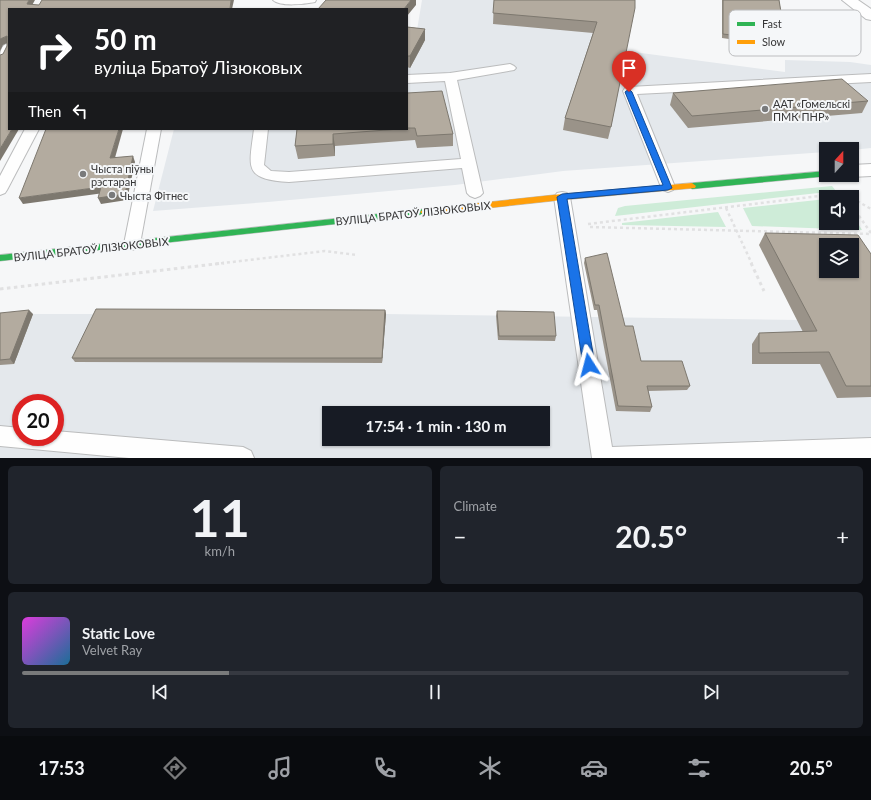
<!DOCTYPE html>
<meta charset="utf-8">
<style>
body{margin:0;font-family:Lato,sans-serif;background:#20242c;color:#f1f3f6;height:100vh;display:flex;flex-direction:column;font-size:15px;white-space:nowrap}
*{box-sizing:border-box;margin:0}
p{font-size:13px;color:#9ea1a6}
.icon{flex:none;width:22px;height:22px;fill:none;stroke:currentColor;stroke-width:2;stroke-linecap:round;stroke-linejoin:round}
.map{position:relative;height:458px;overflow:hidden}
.side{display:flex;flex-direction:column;gap:8px;padding:8px;background:#0d0f14;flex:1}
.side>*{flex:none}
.hud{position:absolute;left:8px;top:8px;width:400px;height:122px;border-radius:0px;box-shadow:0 1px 3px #0004;background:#202124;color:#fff;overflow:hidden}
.needle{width:26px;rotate:21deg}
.fabs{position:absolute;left:819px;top:142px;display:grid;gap:8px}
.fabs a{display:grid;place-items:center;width:40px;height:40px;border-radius:0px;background:#171b24;box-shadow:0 1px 3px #0004;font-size:20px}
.speed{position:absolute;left:12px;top:394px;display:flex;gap:8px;font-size:20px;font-weight:700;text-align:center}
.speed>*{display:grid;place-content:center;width:52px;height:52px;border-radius:50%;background:#171b24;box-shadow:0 1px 3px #0004;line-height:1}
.speed .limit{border:6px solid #d22;background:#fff;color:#111}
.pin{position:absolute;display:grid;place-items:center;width:34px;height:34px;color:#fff;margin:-41px -17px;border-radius:50% 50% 50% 0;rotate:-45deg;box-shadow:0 0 4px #0007}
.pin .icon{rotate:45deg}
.me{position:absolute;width:44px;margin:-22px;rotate:351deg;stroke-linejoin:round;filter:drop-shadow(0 0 3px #0008)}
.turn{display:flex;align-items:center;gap:14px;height:84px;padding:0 20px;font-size:18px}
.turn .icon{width:52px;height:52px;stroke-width:2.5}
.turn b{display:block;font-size:28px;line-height:34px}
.then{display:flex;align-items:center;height:38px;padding:0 20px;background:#0003;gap:8px;font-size:15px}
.big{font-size:30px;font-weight:700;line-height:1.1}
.side .tile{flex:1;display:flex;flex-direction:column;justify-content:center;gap:6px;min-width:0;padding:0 14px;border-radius:6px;background:#20242c}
.side .dial{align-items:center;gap:0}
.dial b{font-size:52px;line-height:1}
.song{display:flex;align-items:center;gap:12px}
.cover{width:48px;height:48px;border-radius:6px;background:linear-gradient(135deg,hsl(300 70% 55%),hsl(200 70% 35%))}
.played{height:4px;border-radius:2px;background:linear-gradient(90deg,#797a7b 25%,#363941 25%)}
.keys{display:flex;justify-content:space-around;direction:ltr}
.heat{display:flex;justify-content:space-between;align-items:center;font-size:22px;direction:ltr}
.side .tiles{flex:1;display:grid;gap:8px;grid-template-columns:1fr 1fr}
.tile:last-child{grid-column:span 2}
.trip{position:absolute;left:322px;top:406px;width:228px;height:40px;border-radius:0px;background:#171b24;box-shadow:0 1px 3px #0004;font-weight:700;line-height:40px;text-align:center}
.tabs{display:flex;height:64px;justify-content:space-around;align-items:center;background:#090b0e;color:#9ea1a6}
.tabs .icon{width:28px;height:28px}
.tabs .active{color:#797a7b}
.tabs b{font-size:18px;color:#f1f3f6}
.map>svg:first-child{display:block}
</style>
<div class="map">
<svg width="871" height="458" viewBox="0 0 871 458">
<rect width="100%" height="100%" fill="#f6f7f8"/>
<g fill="#e4e8ec" fill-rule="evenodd">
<polygon points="422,0 632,0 633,22 613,20 626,51 785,72 785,60 850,62 871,65 871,148 852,150 826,149 826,152 563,171 455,185 268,202 153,211 174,129 407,129 407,29 417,30"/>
<path d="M 826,271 L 852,271 L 871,279 L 871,458 L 0,458 L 0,318 L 33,314 L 386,314 L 797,320 ZM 21,403 L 55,403 L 55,437 L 21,437 ZM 329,413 L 543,413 L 543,439 L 329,439 Z"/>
</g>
<g fill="#ceecd8">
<polygon points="832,186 836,191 615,216 618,208 625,206"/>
<polygon points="826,199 826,223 852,223 852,214 862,230 752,226 743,208"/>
<polygon points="718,212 726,227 622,225 622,223"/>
</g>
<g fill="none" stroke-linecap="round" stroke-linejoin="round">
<defs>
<g id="lane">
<path d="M 273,0 L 316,0 L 315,2 C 305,4 280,7 273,0 Z"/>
<path d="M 9,43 C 9,51 9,59 0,61 C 0,53 0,45 9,43 Z"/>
<path d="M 510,64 L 514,66 L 516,68 L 514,70 L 457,80 L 483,193 L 480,196 L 475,198 L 470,196 L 467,193 L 462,168 L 289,182 C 243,179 249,168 254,129 L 268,129 L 264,165 L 271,171 L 289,172 L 461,159 L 445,81 L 407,83 L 407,75 L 450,73 Z"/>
<polygon points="871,74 871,82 637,94 675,187 673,190 668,192 663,190 661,187 623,91 625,88 629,87"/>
<polygon points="25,129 39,129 7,190 5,193 0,195 0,176"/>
<polygon points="147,129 161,129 140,244 138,248 132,250 126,248 124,244"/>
<polygon points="562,192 567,193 570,197 612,447 871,438 871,458 592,458 554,197 557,193"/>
<polygon points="0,426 21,428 21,437 55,437 55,431 243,447 251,451 254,458 129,458 0,446"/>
</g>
<g id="street">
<polygon points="842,0 858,0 871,9 871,20 866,19"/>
<polygon points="871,164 871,176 852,177 845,175 852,175 852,165"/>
</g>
<g id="fast">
<polygon points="826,171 826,175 829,176 692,189 688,186 692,183"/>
<polygon points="424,209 427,210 428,212 427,214 0,261 0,255"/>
</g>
<polygon id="slow" points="692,183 696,186 695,188 562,200 424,215 420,212 424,209 562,194"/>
</defs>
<use href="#lane" stroke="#bbbcbd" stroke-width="2"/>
<use href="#street" stroke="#bbbcbd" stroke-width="2"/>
<use href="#fast" stroke="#bbbcbd" stroke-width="1"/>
<use href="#slow" stroke="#bbbcbd" stroke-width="1"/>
<g stroke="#e1e1e2" stroke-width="2.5" stroke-dasharray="3 3" stroke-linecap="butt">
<polyline points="852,198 871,209"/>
<polyline points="852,206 871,233"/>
<polyline points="726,208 752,264"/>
<polyline points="588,224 844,193 846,197"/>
<polyline points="590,227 871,234"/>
<polyline points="215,264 325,251 357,255"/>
</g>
<g stroke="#e1e1e2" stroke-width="3" stroke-dasharray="3.5 3.5" stroke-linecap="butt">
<polyline points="751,263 764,291"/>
<polyline points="0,289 224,263"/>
</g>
<use href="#lane" fill="#fefefe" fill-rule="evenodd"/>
<use href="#street" fill="#fefefe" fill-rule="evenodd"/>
<use href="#fast" fill="#30b455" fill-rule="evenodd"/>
<use href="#slow" fill="#ff9f0a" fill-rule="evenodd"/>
</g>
<g fill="#9a9389">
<polygon points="494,0 635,0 611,127 608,139 563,130 565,118 593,33 493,24"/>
<polygon points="722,0 779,0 786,42 784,47 722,38"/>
<polygon points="407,27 425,29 425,40 410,68 407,67"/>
<polygon points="407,93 453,134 453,146 417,148 415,140 335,146 335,156 298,159 295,146 297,129 407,129"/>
<polygon points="673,93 868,101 862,113 688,128 670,105"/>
<polygon points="765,233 871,254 871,397 837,398 820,364 752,364 752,344 759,333 803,332 759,245"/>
<polygon points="585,258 625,326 641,361 690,386 687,390 648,391 652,407 650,412 616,411 597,310 594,310 584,263"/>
<polygon points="385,310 386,314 382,363 75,362 72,358"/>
<polygon points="497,311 556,336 555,341 498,340 496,316"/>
<polygon points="0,313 33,314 14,364 0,365"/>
</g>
<g fill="#7d786f">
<polygon points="29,0 35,0 30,9 27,4"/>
<polygon points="231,0 234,0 232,9 230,9"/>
<polygon points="411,0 416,0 416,5 407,16 407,9 404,9"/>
<polygon points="425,29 425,40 410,68 410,56"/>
<polygon points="7,36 9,42 3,45 0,51 0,39"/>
<polygon points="12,129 19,129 0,161 0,149"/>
<polygon points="119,129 123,129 113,165 110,158"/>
<polygon points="333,134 335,146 335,156 333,144"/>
<polygon points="133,156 135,162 127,200 101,204 98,198"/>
<polygon points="101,187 104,193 23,204 19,198"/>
<polygon points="29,310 33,314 14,364 10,359"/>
<polygon points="385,310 386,314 382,363 382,358"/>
</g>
<g fill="#b3ab9f" stroke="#7d786f" fill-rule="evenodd">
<polygon points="0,0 29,0 27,4 39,5 42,0 231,0 230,9 9,9 9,129 12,129 0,149 0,55 3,54 7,46 7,36 0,39"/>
<polygon points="326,0 411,0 404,9 318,9"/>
<polygon points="494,0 635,0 635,8 611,127 565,118 597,22 493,13"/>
<polygon points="723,0 779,0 786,42 723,34"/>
<polygon points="407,27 425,29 410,56 407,56"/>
<polygon points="842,79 868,101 692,116 673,93"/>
<polygon points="442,91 453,134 417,136 415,128 407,128 407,93"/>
<polygon points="46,129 119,129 110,158 133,156 125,194 98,198 101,187 19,198"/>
<polygon points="297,129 400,129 333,134 333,144 295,146"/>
<path d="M 765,233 L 858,235 L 871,254 L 871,386 L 846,386 L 829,352 L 759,353 L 759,333 L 817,331 ZM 826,245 L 852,245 L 852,271 L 826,271 Z"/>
<polygon points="607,253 625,326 633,326 641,361 682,361 690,386 647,386 652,407 618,406 599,305 595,305 585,258"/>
<polygon points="96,309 385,310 382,358 72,358"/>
<polygon points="29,310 10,359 0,360 0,313"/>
<polygon points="497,311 554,312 556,336 499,336"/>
</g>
<polygon fill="#1a73e8" stroke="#114b97" points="629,89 632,92 672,188 668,190 567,199 595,365 593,368 589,369 585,368 583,365 557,197 562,194 663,185 625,92"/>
<g fill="#797a7b" stroke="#f5f7f9" stroke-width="1.5">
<circle cx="765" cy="109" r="4"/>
<circle cx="83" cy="174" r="4"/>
<circle cx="112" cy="195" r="4"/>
</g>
<g text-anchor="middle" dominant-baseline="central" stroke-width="4" stroke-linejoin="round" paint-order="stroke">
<g font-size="11" fill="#363637" stroke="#f5f7f9" text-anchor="start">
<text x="773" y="103">ААТ «Гомельскі<tspan x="773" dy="13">ПМК ПНР»</tspan></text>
<text x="91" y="168">Чыста піўны<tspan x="91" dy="13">рэстаран</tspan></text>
<text x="120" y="195">Чыста Фітнес</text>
</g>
<g font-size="11" fill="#363637" stroke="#f5f7f9">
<text transform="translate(413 213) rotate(-6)">ВУЛІЦА БРАТОЎ ЛІЗЮКОВЫХ</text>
<text transform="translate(91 249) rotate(-6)">ВУЛІЦА БРАТОЎ ЛІЗЮКОВЫХ</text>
</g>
</g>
<rect x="729" y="10" width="132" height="46" rx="6" fill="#f5f7f9" stroke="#bcbdbf" stroke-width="1"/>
<rect x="737" y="22" width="18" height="4" fill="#30b455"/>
<rect x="737" y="40" width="18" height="4" fill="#ff9f0a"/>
<g font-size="11" fill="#363637">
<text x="762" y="28">Fast</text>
<text x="762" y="46">Slow</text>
</g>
</svg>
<div class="fabs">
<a><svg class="needle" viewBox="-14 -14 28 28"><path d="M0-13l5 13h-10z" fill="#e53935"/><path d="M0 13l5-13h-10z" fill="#9ea1a6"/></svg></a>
<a><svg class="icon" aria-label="sound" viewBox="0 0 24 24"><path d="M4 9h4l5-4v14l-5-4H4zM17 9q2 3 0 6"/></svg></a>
<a><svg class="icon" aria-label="layers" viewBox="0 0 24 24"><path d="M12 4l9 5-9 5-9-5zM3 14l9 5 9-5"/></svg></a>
</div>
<div class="speed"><div class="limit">20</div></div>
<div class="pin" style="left:629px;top:92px;background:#d93025"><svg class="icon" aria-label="arrive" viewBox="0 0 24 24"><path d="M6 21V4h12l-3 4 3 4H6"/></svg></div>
<svg class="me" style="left:589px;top:365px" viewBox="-20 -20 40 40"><path d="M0-17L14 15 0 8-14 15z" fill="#1a73e8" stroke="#fff" stroke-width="4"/></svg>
<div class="trip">17:54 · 1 min · 130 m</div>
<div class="hud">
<div class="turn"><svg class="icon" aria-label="right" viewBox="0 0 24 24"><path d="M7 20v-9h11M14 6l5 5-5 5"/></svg><div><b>50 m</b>вуліца Братоў Лізюковых</div></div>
<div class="then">Then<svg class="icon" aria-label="left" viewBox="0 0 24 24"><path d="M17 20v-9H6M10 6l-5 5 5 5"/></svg></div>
</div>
</div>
<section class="side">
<div class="tiles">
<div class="tile dial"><b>11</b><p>km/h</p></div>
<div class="tile"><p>Climate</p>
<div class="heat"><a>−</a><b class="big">20.5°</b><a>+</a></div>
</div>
<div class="tile">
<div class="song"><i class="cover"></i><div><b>Static Love</b><p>Velvet Ray</p></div></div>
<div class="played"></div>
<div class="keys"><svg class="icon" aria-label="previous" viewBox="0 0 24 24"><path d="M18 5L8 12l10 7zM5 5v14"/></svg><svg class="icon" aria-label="pause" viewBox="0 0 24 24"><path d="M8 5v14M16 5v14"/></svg><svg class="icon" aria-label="next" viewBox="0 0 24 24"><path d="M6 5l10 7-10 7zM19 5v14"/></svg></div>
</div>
</div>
</section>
<nav class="tabs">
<b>17:53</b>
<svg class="icon active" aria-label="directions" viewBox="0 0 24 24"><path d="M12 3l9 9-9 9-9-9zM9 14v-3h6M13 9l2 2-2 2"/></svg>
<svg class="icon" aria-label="music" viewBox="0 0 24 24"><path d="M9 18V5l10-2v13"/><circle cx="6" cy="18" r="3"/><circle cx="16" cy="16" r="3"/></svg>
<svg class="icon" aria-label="phone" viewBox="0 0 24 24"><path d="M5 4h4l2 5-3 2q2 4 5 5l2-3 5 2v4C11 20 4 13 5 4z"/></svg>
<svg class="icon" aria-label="climate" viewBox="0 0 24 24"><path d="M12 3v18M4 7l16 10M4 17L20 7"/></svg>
<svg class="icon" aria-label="car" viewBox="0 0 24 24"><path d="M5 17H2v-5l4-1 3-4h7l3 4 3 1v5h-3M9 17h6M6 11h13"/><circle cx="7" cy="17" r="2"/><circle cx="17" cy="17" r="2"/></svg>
<svg class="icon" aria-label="filters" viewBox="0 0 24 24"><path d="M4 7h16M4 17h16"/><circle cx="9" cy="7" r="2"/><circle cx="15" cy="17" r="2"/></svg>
<b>20.5°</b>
</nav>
